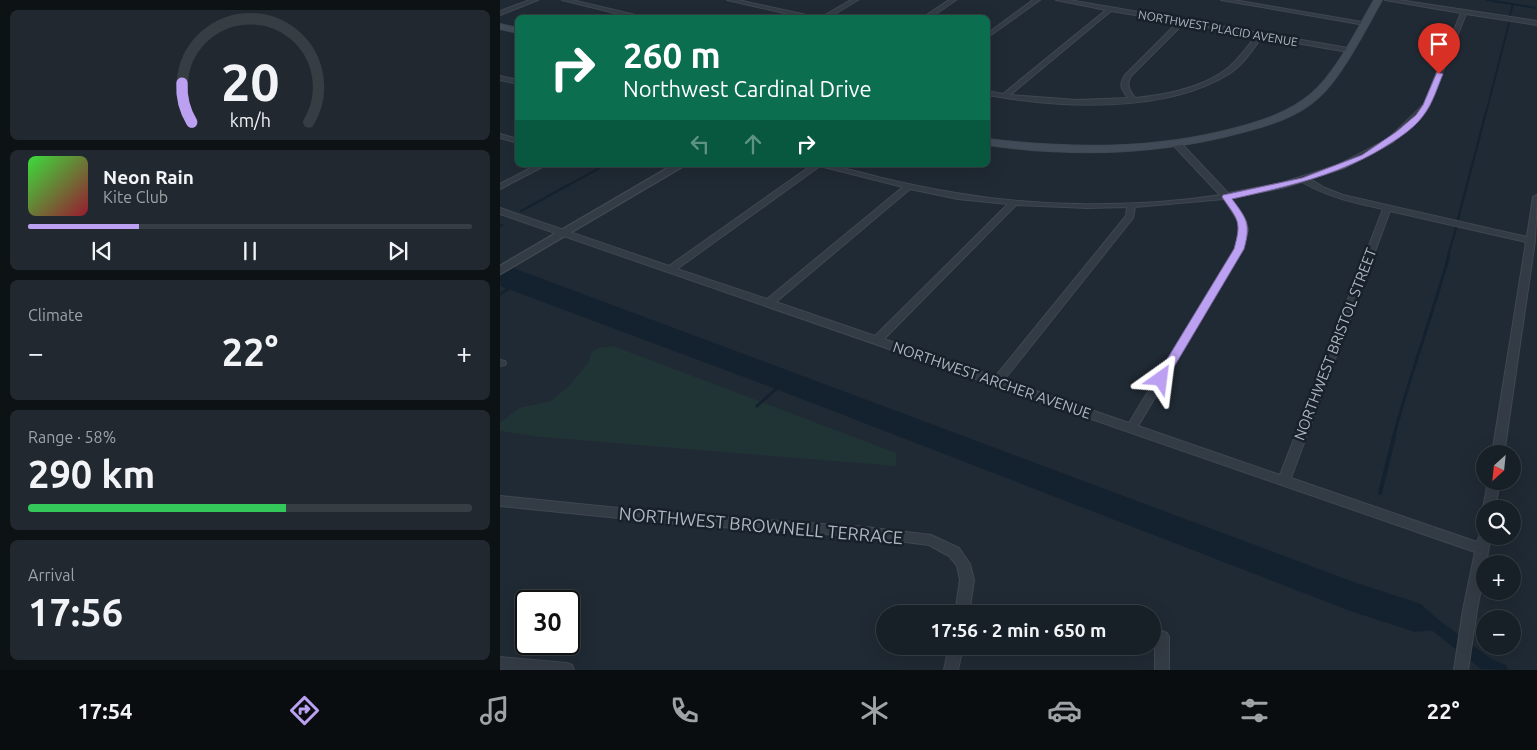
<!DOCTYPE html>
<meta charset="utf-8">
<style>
body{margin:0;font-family:Ubuntu,sans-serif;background:#21282f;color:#f1f3f6;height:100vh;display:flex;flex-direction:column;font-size:19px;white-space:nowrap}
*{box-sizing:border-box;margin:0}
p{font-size:16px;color:#9fa3a7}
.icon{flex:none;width:28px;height:28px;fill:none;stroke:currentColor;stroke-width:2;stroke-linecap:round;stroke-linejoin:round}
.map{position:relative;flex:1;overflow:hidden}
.details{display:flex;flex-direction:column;gap:10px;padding:10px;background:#0d1215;width:500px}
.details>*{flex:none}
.hud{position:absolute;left:15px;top:15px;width:475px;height:152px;border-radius:8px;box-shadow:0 5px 20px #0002,0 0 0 1px #363e44;background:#0b6e4f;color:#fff;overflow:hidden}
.needle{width:32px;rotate:207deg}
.fabs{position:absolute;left:976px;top:445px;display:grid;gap:10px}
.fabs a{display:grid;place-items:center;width:45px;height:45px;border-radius:50%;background:#182027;box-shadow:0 5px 20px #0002,0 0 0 1px #363e44;font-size:25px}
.speed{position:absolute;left:15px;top:590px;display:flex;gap:10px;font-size:25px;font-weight:700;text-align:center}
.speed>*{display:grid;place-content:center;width:65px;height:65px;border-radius:50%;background:#182027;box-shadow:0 5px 20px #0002,0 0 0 1px #363e44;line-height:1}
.speed .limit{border:2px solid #111;border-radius:8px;background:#fff;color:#111}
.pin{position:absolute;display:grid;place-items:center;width:42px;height:42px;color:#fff;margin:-51px -21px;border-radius:50% 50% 50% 0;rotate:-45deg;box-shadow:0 0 5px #0007}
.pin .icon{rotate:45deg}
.me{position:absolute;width:55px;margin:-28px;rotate:31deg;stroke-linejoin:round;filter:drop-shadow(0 0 4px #0008)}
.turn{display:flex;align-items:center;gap:18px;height:105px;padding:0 25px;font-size:22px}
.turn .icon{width:65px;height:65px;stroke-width:2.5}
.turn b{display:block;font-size:35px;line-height:42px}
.lanes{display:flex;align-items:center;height:48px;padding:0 25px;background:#0003;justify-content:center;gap:25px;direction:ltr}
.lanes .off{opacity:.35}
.big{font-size:38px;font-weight:700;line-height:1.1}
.details .widget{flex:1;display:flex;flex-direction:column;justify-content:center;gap:8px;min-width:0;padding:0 18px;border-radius:8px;background:#21282f}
.details .dial{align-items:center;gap:0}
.dial svg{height:130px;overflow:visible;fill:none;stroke:#363e44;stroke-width:7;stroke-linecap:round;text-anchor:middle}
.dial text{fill:#f1f3f6;stroke:none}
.song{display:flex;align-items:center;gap:15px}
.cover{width:60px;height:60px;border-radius:8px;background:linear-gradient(135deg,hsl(120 70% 55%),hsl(350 70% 35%))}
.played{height:5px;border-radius:2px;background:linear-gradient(90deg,#bca0f2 25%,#363e44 25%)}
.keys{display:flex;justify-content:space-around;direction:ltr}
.heat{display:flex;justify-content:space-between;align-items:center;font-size:28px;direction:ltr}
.charge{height:8px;border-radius:4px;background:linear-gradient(90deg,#34c759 58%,#363e44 0)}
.trip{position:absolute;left:376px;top:605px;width:285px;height:50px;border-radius:25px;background:#182027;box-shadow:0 5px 20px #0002,0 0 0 1px #363e44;font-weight:700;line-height:50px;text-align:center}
.menu{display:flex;height:80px;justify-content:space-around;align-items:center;background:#0a0d10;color:#9fa3a7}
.menu .icon{width:35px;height:35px}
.menu .on{color:#bca0f2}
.menu b{font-size:22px;color:#f1f3f6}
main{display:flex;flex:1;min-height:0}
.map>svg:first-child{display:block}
</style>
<main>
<section class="details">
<div class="widget dial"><svg viewBox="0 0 100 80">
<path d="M14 69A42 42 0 1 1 86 69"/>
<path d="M14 69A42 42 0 0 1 8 45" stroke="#bca0f2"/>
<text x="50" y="56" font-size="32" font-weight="700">20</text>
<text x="50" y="72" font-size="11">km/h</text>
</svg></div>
<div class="widget">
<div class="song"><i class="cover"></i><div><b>Neon Rain</b><p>Kite Club</p></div></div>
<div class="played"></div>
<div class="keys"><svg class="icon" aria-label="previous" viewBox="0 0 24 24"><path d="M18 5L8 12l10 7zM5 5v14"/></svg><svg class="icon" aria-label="pause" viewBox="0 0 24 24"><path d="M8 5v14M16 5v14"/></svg><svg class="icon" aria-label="next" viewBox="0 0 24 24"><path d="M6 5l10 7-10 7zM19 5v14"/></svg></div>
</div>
<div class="widget"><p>Climate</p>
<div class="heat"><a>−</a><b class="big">22°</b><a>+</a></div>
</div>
<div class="widget"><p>Range · 58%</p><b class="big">290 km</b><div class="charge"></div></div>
<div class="widget"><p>Arrival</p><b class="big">17:56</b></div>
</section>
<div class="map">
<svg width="1037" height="670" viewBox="0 0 1037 670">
<rect width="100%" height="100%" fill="#202a34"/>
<polygon fill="#213435" points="113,346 396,453 396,466 42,437 0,431 0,423 19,408 51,401 70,385 88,363 92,352 98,348"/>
<polygon fill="#142230" points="0,263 854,582 921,604 948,629 915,632 853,612 276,389 8,289 0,286"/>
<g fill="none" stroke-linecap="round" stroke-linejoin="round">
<g stroke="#142230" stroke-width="2">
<polyline points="987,0 1037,8"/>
<polyline points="1010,15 1013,4"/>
<polyline points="986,113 1009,23"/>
</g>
<g stroke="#142230" stroke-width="2.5">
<polyline points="21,211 105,165"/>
<polyline points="958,219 986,112"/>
<polyline points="0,226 2,225"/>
<polyline points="948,256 956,228"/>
</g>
<g stroke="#142230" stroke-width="3">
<polyline points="0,294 8,289"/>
<polyline points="257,406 276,389"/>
<path d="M 893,439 C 909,377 932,317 949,255"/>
</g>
<polyline stroke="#142230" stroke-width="4" points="880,493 894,437"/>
<polygon fill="#142230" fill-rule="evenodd" points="930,615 935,617 991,659 1006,665 1008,670 981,669 925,625 923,621 925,617"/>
<defs>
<g id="minor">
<polygon points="30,0 38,0 0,15 0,11"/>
<polygon points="62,0 72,0 148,18 135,18"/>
<polygon points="227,0 238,0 320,18 306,18"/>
<polygon points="351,0 358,0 328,18 320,18"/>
<polygon points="449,0 456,0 430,18 422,18"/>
<polygon points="533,0 540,0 488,37 488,33"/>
<path d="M 556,0 L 569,0 L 848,48 L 851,50 L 848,52 L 762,37 C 752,50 743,65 729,74 C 664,114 560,108 488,95 L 488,91 L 503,94 L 606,10 ZM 611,11 L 678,22 L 625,75 C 618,86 622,89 628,98 L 577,100 L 510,95 ZM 684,23 L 756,36 C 747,47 739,59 728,68 C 703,88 665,95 635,98 C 629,90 626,85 631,76 Z"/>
<polygon points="721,0 734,0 868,23 865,25"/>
<path d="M 885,0 L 899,0 L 1037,21 L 1037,25 L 966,14 L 929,106 L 893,142 L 844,168 L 810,179 L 825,188 L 843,195 L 1027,237 L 1033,197 L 1037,195 L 1035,241 L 1004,454 L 992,454 L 1026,242 L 890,211 L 791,478 L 977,542 L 981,532 L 985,531 L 985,536 L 991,536 L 977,610 L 968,670 L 954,670 L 963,610 L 975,552 L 0,214 L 0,208 L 169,266 L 312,165 C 338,165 358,172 382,178 C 407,184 431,189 456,193 C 537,207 639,208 720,195 L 674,146 L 673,144 L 677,142 L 680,142 L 728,193 L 781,183 L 838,165 L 888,139 L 924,104 L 961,13 ZM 320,166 L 403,187 L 267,299 L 177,269 ZM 802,182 C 828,197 854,203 883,209 L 780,475 L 638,426 L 743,249 L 748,230 L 746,221 L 731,198 L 782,188 ZM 410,189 L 458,199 L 508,204 L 375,336 L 276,302 ZM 724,199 L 738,221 L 740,230 L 735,249 L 629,423 L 504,380 L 633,218 L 635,207 ZM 516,205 L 587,208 L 627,207 L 626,216 L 495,377 L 384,339 Z"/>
<polygon points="0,76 18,80 18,84 0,80"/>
<polygon points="0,134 18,139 18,143 0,138"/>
<polygon points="36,165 46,165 0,189 0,184"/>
<polygon points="0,360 5,361 6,363 5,365 0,366"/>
<polygon points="988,481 1000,481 995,509 985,509 985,512 983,509"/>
<polygon points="0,496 178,514 366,527 431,535 459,548 470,564 474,580 469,614 455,614 460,580 457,566 449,556 429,545 366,537 178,524 0,506"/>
<polygon points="662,631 667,633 669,637 669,670 655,670 655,637 657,633"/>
<polygon points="449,646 463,646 458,670 444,670"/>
<polygon points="0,657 67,663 72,665 74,670 0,670"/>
</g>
<polygon id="tertiary" points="173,165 185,165 0,274 0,266"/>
<g id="secondary">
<path d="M 874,0 L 882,0 C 866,28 842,77 818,98 C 797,117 769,125 743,132 C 659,155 573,157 488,145 L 488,139 C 572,149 654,150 736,128 C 762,121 790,112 811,94 C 836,73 858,28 874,0 Z"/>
<polygon points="0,24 18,28 18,33 0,29"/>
</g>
</defs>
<use href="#minor" stroke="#3f4751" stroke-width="2"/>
<use href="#tertiary" stroke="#3f4751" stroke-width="3"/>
<use href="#secondary" stroke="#3f4751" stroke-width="2"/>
<use href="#minor" fill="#333b45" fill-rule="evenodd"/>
<use href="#tertiary" fill="#333b45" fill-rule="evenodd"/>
<use href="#secondary" fill="#414b57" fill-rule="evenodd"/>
</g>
<path fill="#bca0f2" stroke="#7a689d" d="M 937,72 L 943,74 C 937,88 933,103 923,116 C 915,127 902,136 891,143 C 842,175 789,186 732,199 C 747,219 751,224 744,249 L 665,382 L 656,382 L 655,379 L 734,249 C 742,221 738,220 722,197 L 723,195 L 802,178 L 862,155 L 896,132 L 916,115 L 923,105 Z"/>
<g text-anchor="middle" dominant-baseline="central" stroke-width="5" stroke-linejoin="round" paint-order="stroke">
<g font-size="12" fill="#adb6c2" stroke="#182029">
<text transform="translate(718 28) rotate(10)">NORTHWEST PLACID AVENUE</text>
</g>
<g font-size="15" fill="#adb6c2" stroke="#182029">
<text transform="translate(835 344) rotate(-69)">NORTHWEST BRISTOL STREET</text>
<text transform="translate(492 380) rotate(19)">NORTHWEST ARCHER AVENUE</text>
</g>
<g font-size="18" fill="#adb6c2" stroke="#182029">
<text transform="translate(261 525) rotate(5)">NORTHWEST BROWNELL TERRACE</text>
</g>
</g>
</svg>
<div class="fabs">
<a><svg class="needle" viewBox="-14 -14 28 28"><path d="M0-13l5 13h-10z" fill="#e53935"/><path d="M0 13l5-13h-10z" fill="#9fa3a7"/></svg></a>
<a><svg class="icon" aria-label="search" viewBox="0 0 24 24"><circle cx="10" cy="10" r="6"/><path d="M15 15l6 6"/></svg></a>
<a>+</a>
<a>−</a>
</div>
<div class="speed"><div class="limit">30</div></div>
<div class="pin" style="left:939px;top:74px;background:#d93025"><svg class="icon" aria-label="arrive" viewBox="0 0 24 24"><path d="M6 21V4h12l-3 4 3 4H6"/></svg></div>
<svg class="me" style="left:661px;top:379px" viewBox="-20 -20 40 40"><path d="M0-17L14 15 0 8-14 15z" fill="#bca0f2" stroke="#fff" stroke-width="4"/></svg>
<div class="trip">17:56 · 2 min · 650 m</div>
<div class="hud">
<div class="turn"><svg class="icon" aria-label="right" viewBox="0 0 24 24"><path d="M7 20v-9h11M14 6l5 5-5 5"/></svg><div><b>260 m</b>Northwest Cardinal Drive</div></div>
<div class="lanes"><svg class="icon off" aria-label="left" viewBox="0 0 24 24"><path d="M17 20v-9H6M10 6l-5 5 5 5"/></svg><svg class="icon off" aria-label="ahead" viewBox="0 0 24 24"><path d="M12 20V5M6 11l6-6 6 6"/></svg><svg class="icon" aria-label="right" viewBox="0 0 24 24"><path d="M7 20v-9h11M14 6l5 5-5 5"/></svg></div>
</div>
</div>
</main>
<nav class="menu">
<b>17:54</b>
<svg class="icon on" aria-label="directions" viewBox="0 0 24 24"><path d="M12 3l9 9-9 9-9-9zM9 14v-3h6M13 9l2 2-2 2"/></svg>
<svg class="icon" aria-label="music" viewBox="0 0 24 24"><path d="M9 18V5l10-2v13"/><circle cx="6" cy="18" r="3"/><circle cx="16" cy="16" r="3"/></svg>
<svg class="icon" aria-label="phone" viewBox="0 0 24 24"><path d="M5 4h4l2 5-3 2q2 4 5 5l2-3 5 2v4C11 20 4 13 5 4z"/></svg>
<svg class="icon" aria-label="climate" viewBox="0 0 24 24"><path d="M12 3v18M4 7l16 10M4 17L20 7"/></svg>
<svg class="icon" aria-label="car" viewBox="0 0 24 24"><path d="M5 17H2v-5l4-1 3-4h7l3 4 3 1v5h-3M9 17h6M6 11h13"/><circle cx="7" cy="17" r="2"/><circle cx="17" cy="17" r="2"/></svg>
<svg class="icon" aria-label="filters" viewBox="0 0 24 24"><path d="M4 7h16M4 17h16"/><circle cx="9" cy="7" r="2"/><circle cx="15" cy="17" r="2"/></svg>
<b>22°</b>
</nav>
